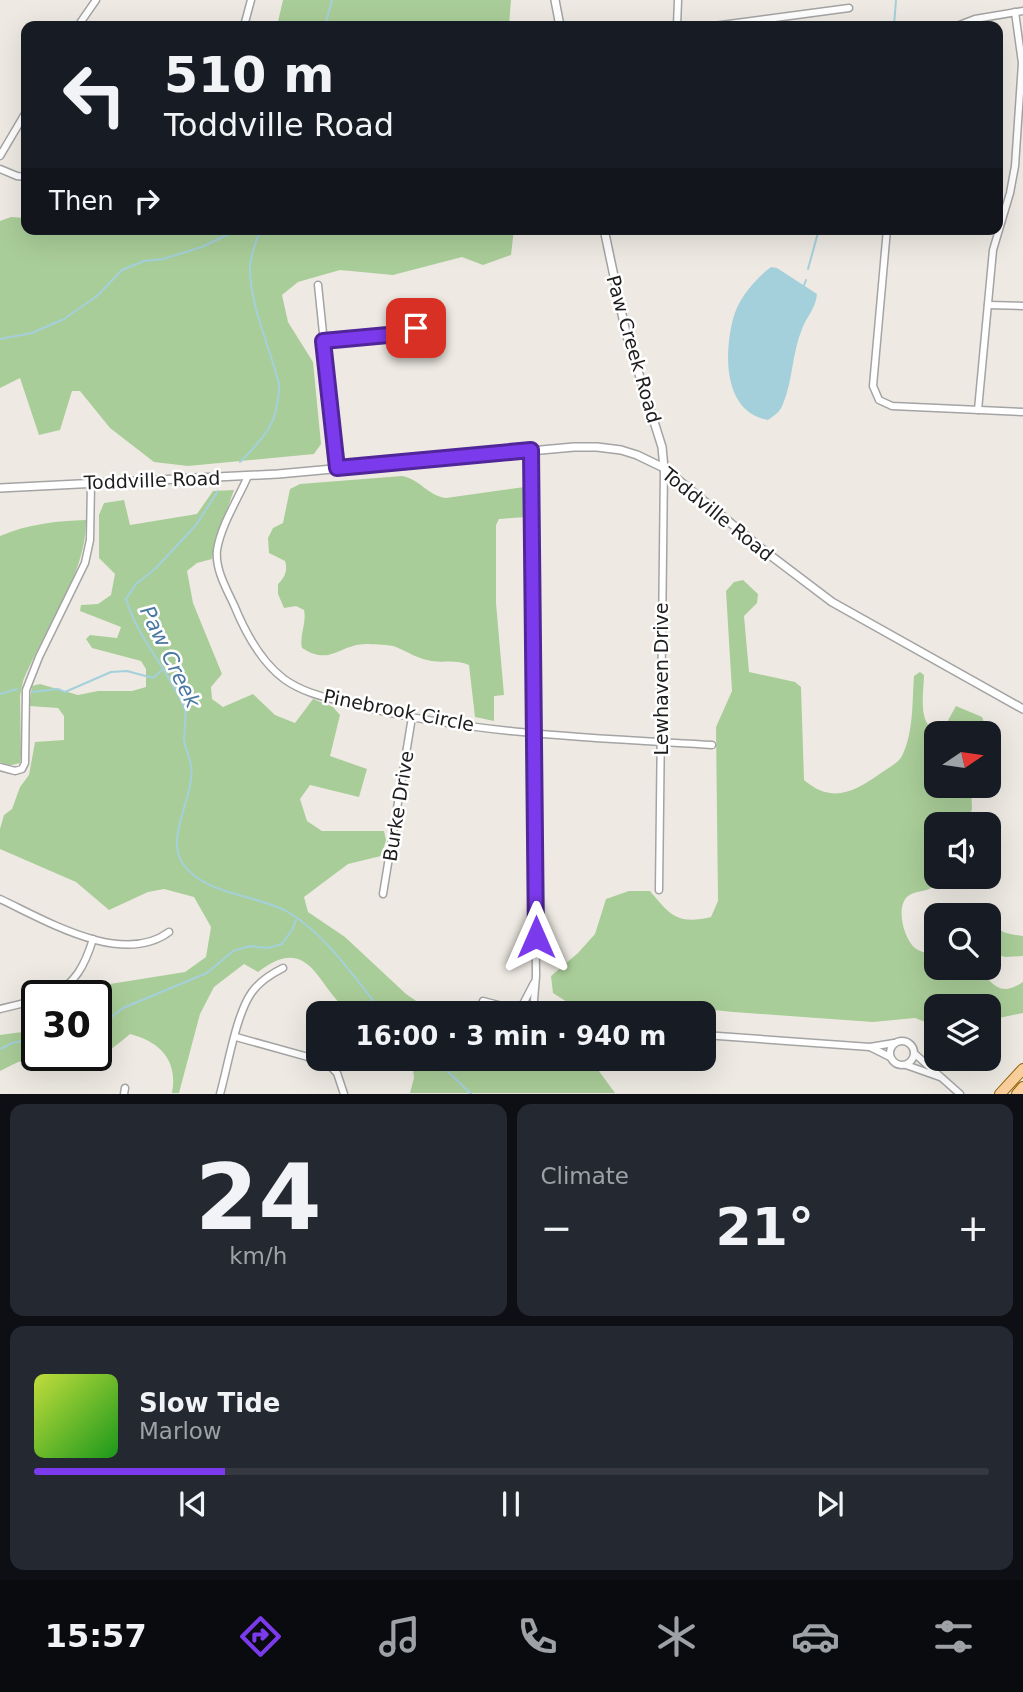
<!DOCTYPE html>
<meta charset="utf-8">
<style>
body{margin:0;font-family:"DejaVu Sans",sans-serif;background:#242831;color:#f1f3f6;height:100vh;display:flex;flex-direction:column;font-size:26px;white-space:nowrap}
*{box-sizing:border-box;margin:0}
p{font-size:23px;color:#9ea1a6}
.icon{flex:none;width:38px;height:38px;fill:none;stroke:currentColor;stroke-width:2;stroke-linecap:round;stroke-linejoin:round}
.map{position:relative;height:1094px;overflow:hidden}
.sheet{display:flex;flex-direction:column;gap:10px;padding:10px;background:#0d0f14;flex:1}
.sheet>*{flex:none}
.guide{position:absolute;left:21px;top:21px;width:982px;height:214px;border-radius:14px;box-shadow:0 7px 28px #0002;background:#171b24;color:#f1f3f6;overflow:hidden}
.needle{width:46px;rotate:77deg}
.tools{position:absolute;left:924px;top:721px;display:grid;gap:14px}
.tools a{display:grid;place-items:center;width:77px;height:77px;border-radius:14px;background:#171b24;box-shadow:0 7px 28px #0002;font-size:35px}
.speed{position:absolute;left:21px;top:980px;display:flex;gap:14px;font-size:35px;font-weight:700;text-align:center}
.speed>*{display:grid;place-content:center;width:91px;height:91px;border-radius:50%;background:#171b24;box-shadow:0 7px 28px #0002;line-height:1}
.speed .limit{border:4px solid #111;border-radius:10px;background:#fff;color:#111}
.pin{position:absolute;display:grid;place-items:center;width:60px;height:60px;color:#fff;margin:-30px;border-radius:14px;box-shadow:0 4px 10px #0006}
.me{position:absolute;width:77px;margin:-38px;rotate:0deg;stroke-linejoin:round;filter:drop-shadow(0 0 5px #0008)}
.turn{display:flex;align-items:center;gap:24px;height:147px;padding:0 28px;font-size:32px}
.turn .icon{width:91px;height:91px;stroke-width:2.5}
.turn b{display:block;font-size:49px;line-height:60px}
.then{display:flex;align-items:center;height:66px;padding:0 28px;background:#0003;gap:14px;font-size:26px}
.big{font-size:52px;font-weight:600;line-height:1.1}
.sheet .widget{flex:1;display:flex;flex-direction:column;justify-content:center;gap:10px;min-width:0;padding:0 24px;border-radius:14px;background:#242831}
.sheet .dial{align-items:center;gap:0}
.dial b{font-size:91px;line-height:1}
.song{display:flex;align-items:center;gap:21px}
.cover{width:84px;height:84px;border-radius:10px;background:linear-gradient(135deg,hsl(70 70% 55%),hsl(120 70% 35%))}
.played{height:7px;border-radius:4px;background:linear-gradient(90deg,#7c3aed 20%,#363941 20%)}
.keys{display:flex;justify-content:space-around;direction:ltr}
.heat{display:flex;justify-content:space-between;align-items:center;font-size:38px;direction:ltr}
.sheet .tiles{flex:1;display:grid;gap:10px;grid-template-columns:1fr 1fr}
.widget:last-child{grid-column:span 2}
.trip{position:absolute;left:306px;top:1001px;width:410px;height:70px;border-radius:14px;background:#171b24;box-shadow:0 7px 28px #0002;font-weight:600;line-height:70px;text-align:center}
.menu{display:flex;height:112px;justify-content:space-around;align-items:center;background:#090b0e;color:#9ea1a6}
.menu .icon{width:49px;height:49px}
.menu .current{color:#7c3aed}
.menu b{font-size:32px;color:#f1f3f6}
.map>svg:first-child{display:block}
</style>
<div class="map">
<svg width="1023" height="1094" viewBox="0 0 1023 1094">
<rect width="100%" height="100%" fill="#eeeae3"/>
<g fill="#a9cd98">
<polygon points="283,0 511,0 509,26 277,26"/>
<polygon points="11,217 26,218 26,229 514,229 511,255 483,265 462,257 393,275 340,270 298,282 282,295 288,322 313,362 321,444 314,454 188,466 154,462 110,428 80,391 72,391 60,430 39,435 20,378 0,388 0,221"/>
<path d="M 402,476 C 420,479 428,496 446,498 L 525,487 L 526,517 L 499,519 L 496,525 L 496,603 L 504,695 L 494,696 L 494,721 L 475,717 L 469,665 C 456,659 445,663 432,661 C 418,659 408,652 396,647 C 388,644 377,645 369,644 C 339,643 332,667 302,648 C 299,635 307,623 304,610 L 296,606 L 284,608 L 278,594 L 278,584 C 285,577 288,570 285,561 L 269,553 L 268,538 L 273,528 L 283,523 L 290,489 L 300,484 Z"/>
<path d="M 234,490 L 218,534 L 212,559 L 197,563 L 187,571 L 193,603 L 222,674 L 211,687 L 212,699 L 223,707 L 253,694 L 275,715 L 295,723 L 313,699 L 333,707 L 340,715 L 330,756 L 367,769 L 359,797 L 310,785 L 300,799 L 307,821 L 322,831 L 384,831 L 386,840 L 381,856 L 348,864 L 304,897 L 308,912 L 345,937 L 406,994 L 434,1013 L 350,1013 C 316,987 311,932 258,972 L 244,964 L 214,987 L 200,1014 L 179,1093 L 172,1093 C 178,1061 161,1042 130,1034 C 111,1050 93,1064 68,1067 L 57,1055 L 96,1055 L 96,1006 L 110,984 L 185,972 L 206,957 L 211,927 L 194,897 L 164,889 L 148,892 L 109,910 L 76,882 L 0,849 L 0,829 L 4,815 L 12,809 L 20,787 L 29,775 L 35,742 L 64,740 L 64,716 L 58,708 L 29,706 L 32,686 L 40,684 L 78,695 L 98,691 L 132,691 L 146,687 L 146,669 L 141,661 L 92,648 L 86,639 L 90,635 L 117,638 L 121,627 L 80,611 L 81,605 L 98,604 L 111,595 L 115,574 L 99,558 L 99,515 L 104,503 L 124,500 L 130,525 L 197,514 L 213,491 Z"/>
<path d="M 86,520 C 87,574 43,632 23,681 L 20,696 L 21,755 L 20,763 L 8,766 L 0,762 L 0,536 C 28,524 56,521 86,520 Z"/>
<path d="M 743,580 L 758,594 L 757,603 L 744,616 L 749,672 L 795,682 L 801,687 L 804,780 C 832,804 854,792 881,773 C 888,768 898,763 902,756 C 914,732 912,701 914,676 L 920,672 L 924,675 C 924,689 919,714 929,726 L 946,724 L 956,706 L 982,717 L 984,722 L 980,733 L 936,733 L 936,786 L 971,786 L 972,809 L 967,824 L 936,824 L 936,877 L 939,877 C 935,894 920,888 908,896 C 895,907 904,939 915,948 C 920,952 930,954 936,956 L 936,968 L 975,968 C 994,981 997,999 1023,982 L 1023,1013 L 989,1020 L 989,1006 L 936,1006 L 936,1026 L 915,1018 L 873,1022 L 733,1012 L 666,1005 L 567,1002 L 553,993 L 551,976 L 578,953 L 595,934 L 606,899 L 629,891 L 650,891 C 670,915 677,925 711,917 L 718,901 L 716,727 L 732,691 L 726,591 L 734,582 Z"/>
<path d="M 989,916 C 996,932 1006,934 1023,936 L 1023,956 L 1005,957 L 989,952 Z"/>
<polygon points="37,1030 37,1055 54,1055 18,1062 0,1071 0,1035"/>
<polygon points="403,1059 580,1059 596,1067 615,1093 410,1093 414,1078 413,1068"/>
</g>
<path fill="#a4d0db" d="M 771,267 L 777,268 L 817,294 C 816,308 807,316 802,329 C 792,353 793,380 783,404 C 780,412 775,415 768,420 C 723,412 724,354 733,319 C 738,299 755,279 771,267 Z"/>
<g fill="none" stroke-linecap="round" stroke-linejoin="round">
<g stroke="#a4d0db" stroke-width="2">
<polyline points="325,26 332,0"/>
<polyline points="894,26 896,0"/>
<polyline points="808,269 819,229"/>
<polyline points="803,288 806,280"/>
<polyline points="0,339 32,333 64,319 97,296 122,270 144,261 163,259 202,247 239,229"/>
<path d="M 240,462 C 266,436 279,422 279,384 C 270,347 249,304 250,266 C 251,253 256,241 261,229"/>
<path d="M 218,491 L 196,525 L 156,568 L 136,584 L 126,599 C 138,639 168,669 184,707 C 188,717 184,729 184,739 C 185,748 189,756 191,765 C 196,795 164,837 183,864 C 206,896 256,894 288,912 C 327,935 355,979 383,1013"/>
<polyline points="32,692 58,689 65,692 111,672 127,671 153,678 162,670"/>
<polyline points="0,694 17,689"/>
<polyline points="96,1029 123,1008 207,973 233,951 250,946 268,948 282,944 292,930 296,920"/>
<polyline points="0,1049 12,1043 37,1038"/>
<polyline points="435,1059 471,1094"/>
</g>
<defs>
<g id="minor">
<polyline points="78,26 96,0"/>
<polyline points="244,26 251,0"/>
<polyline points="677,26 678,0"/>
<polyline points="714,26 849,8"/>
<polyline points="957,26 975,19 1023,11"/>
<polyline points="0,156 26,112"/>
<polyline points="0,169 17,176 26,177"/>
<polyline points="887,229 873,386 879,400 892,406 1023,412"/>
<polyline points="318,285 337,468"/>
<polyline points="988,305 1023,306"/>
<path d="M 323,341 C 367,337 399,338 439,316"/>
<polyline points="978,410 993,250 1010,193 1015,166 1022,63 1015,12"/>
<polyline points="531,450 536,976 533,1013"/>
<path d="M 248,476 C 238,499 221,525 217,550 C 215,569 226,588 234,605 C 245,632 260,661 284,679 C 306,695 334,699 359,706 C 474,734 595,738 712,745"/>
<polyline points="0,767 15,771 22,769 25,763 26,690 39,657 85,563 90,540 91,483"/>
<polyline points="659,890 664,468"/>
<polyline points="383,894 412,717"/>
<path d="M 0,899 C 45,920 122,967 169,932"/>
<path d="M 50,996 C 75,985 85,965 93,939"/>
<polyline points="483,1001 506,1007 518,1007"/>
<polyline points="484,1003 500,1013"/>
<polyline points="522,1006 534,983"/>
<polyline points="0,1009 37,1000"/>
<polyline points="704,1035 870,1047 894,1043"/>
<polyline points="236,1037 326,1062 337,1073 344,1094"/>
<circle cx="902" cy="1053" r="12"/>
<polyline points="870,1047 890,1057"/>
<polyline points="915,1054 960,1094"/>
<polyline points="906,1065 940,1077"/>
<polyline points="124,1094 125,1088"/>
<path d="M 220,1094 C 228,1066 236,1014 252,992 C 260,981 271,974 283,968"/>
</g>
<g id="tertiary">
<polyline points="555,0 560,26"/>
<polyline points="604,229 626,333 662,447 664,468"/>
<polyline points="0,488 278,474 574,447 597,447 621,450 637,455 664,468 762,549 832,602 1023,709"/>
</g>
<g id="primary">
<polyline points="1000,1094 1023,1069"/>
<polyline points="1017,1094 1023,1087"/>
</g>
</defs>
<use href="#minor" stroke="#a4a4a4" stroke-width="9"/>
<use href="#tertiary" stroke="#a4a4a4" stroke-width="10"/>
<use href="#primary" stroke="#936003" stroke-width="12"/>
<use href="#minor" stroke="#fff" stroke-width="6"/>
<use href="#tertiary" stroke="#fff" stroke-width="7"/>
<use href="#primary" stroke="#facf9c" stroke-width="10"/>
</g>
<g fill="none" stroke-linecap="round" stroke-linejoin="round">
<defs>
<polyline id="route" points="416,328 388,335 323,341 337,468 531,450 536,937"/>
</defs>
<use href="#route" stroke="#51269a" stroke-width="18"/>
<use href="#route" stroke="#7c3aed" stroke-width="12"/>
</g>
<g text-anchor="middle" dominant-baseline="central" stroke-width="5" stroke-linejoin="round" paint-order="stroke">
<g font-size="19" fill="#1d1d1d" stroke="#fff">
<text transform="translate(634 349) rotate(74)">Paw Creek Road</text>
<text transform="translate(152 480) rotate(-2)">Toddville Road</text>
<text transform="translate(718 514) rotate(39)">Toddville Road</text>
<text transform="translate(661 679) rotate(-90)">Lewhaven Drive</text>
<text transform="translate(399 710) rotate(11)">Pinebrook Circle</text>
<text transform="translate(398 806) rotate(-81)">Burke Drive</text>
</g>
<g font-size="21" font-style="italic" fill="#4978a2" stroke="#fff">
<text transform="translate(170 657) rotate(64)">Paw Creek</text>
</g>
</g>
</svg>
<div class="tools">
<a><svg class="needle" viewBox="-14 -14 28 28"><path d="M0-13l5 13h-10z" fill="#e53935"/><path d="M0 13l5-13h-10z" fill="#9ea1a6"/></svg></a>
<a><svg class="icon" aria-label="sound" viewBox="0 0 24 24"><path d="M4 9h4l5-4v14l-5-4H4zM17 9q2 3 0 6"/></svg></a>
<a><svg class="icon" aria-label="search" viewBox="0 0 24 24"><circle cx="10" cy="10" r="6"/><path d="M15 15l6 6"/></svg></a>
<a><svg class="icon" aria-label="layers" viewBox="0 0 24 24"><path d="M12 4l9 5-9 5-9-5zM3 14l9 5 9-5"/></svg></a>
</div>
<div class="speed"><div class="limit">30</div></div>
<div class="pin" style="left:416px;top:328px;background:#d93025"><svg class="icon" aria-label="arrive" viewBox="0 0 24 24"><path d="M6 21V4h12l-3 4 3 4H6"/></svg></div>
<svg class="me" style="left:536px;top:937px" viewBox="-20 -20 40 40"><path d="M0-17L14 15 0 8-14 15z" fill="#7c3aed" stroke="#fff" stroke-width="4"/></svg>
<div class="trip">16:00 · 3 min · 940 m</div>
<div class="guide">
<div class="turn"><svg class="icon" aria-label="left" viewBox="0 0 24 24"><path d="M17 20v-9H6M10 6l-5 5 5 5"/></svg><div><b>510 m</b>Toddville Road</div></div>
<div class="then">Then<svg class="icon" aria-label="right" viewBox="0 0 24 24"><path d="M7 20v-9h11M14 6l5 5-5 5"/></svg></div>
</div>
</div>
<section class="sheet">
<div class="tiles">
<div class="widget dial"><b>24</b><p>km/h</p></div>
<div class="widget"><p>Climate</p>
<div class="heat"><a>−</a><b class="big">21°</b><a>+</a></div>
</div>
<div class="widget">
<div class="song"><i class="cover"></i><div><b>Slow Tide</b><p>Marlow</p></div></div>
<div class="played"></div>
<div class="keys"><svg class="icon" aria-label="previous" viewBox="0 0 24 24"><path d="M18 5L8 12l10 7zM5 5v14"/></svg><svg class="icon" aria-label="pause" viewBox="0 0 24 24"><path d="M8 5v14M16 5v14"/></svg><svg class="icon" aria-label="next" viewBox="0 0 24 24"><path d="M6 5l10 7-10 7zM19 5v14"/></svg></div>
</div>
</div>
</section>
<nav class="menu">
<b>15:57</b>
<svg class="icon current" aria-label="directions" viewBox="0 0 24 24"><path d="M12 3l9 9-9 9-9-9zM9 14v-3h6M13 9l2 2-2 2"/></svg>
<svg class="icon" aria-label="music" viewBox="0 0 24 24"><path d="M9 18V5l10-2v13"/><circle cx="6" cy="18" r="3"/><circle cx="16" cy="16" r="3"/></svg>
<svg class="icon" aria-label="phone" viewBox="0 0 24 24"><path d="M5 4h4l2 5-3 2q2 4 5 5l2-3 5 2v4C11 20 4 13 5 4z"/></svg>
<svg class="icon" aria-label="climate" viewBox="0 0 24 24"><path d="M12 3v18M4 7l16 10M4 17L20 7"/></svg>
<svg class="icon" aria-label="car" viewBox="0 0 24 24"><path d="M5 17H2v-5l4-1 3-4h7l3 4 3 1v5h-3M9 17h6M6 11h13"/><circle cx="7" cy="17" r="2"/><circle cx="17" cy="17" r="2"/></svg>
<svg class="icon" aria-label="filters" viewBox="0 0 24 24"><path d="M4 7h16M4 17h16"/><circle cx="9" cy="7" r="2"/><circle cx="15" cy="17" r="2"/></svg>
</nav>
